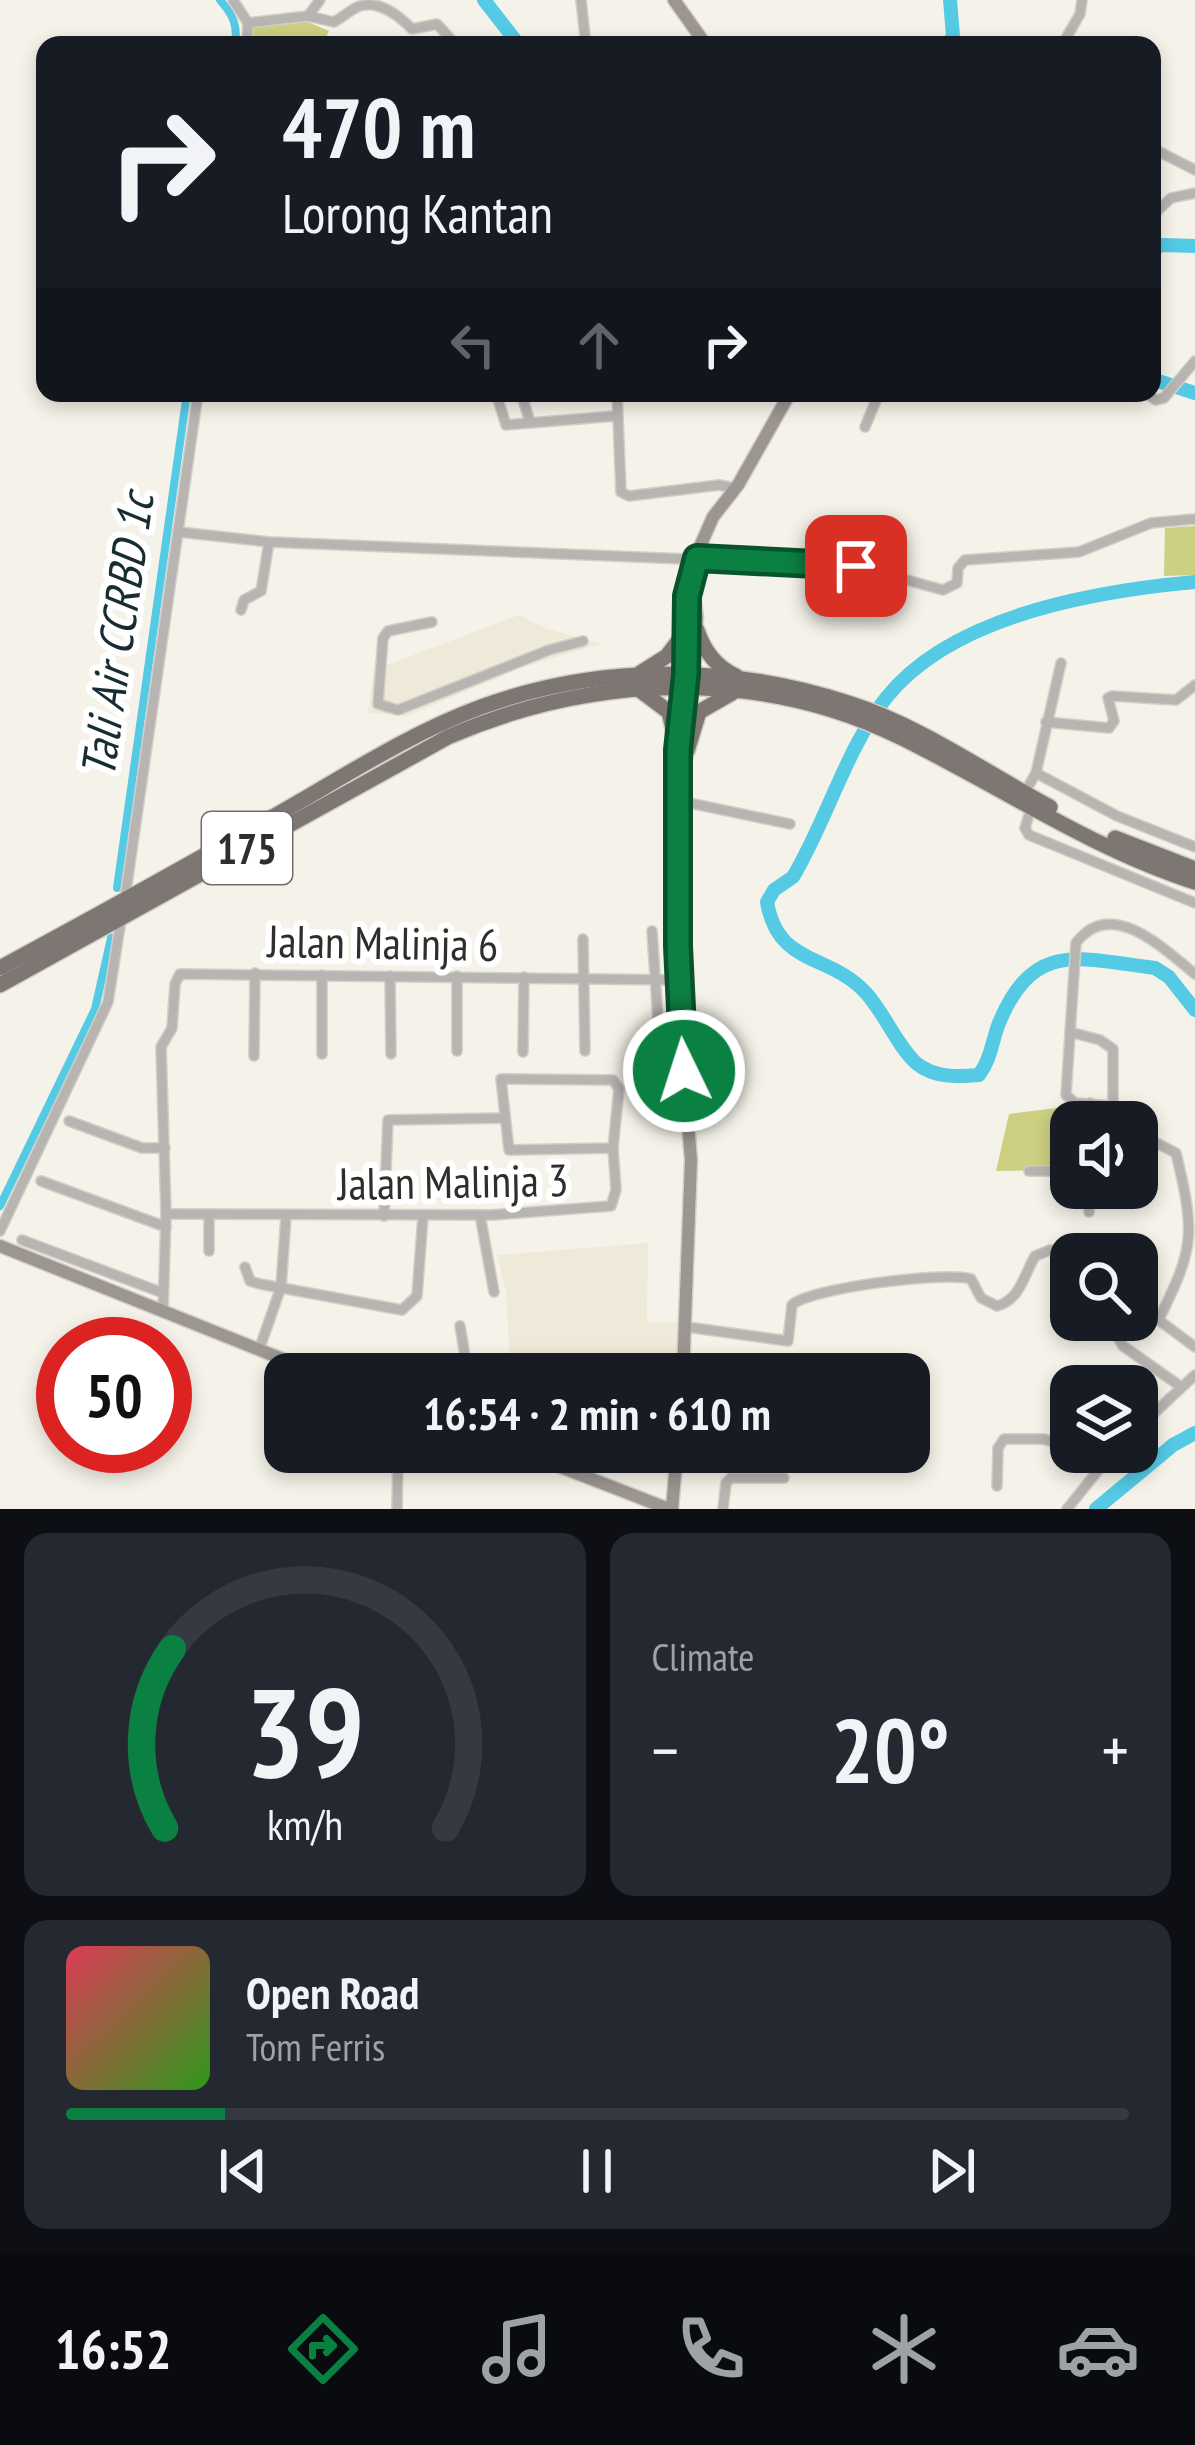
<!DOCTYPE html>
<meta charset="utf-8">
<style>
body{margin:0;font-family:"PT Sans Narrow",sans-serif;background:#242831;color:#f1f3f6;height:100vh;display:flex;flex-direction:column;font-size:45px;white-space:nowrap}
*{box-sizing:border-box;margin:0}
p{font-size:39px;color:#9ea1a6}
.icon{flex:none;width:66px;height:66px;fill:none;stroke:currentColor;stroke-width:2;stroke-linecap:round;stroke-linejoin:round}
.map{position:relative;height:1509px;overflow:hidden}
.panel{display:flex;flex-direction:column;gap:24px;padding:24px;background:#0d0f14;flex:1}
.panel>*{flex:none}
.guide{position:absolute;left:36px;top:36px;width:1125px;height:366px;border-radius:24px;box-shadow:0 6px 18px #0003;background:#171b24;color:#f1f3f6;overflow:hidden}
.tools{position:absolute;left:1050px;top:1101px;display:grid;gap:24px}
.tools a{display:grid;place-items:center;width:108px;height:108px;border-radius:24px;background:#171b24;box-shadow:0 6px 18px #0003;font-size:60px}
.speed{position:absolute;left:36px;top:1317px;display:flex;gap:24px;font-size:60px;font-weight:700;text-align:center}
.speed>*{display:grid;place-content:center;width:156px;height:156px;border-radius:50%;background:#171b24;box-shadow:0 6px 18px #0003;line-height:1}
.speed .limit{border:18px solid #d22;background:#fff;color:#111}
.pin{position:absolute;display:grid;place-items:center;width:102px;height:102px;color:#fff;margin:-51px;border-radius:24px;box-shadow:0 6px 18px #0006}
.me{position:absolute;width:132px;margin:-66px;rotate:356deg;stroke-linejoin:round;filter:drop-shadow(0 0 9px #0008)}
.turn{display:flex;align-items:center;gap:42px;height:252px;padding:0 48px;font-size:54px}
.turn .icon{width:156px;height:156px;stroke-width:2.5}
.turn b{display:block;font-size:84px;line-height:102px}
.lanes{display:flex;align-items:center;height:114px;padding:0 48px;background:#0003;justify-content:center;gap:60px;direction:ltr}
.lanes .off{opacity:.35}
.big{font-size:90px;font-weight:800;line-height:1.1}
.panel .card{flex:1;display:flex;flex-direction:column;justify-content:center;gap:18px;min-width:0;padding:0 42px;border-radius:24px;background:#242831}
.panel .dial{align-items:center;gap:0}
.dial svg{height:312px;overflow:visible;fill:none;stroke:#363941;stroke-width:7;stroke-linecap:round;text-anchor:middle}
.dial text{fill:#f1f3f6;stroke:none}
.song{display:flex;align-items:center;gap:36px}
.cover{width:144px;height:144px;border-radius:18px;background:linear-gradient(135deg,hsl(350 70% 55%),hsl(110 70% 35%))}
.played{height:12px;border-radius:6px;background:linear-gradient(90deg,#0b8043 15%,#363941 15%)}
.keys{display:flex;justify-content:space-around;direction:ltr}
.heat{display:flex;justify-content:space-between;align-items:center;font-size:66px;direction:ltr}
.panel .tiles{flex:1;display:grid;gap:24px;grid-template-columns:1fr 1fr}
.card:last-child{grid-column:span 2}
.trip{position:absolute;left:264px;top:1353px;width:666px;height:120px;border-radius:24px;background:#171b24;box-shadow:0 6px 18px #0003;font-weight:800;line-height:120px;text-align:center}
.tabs{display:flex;height:192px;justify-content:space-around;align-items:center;background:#090b0e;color:#9ea1a6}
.tabs .icon{width:84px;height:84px}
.tabs .current{color:#0b8043}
.tabs b{font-size:54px;color:#f1f3f6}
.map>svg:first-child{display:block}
</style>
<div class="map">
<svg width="1195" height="1509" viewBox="0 0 1195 1509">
<rect width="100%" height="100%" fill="#f5f3e9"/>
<g fill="#eee9d8">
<polygon points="519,615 545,628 601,644 523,667 408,716 368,713 374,670"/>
<polygon points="648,1243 647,1322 681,1323 677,1374 569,1374 510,1361 506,1291 497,1255"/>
</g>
<g fill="#cdd080">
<polygon points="299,18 329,31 322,45 248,45 250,26"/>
<polygon points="1195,526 1195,575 1164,576 1165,528"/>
<polygon points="1080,1105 1084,1107 1084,1122 1071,1122 1071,1170 996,1171 1009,1114"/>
</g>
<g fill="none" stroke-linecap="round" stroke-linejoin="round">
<g stroke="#54cae5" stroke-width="8">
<path d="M 220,0 C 233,15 238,25 235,45"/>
<polyline points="117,888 187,393"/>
<polyline points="0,1206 95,1009 111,938"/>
</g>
<g stroke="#54cae5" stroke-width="14">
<polyline points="484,0 519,45"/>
<polyline points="947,45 953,36 950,0"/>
<polyline points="1152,249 1163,245 1195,246"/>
<polyline points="1152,379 1195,393"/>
<path d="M 1195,582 C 1095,591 952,615 886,698 C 846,749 826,822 793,877 L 774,890 L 767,902 C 778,967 830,953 866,993 C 885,1014 896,1044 916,1063 C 934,1078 958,1077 979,1075 C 991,1059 992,1041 999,1023 C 1034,939 1080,959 1155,968 L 1169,977 L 1195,1010"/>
<polyline points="1096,1509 1173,1445 1195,1433"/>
</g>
<defs>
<g id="minor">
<polyline points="233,0 248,23 247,45"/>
<polyline points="581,0 586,45"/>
<polyline points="308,16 320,0"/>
<path d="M 248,23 L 308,16 L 334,22 C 342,18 351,9 360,6 C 380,0 399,16 412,29 L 437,24 L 456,45"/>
<polyline points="1062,45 1080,14 1082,0"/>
<polyline points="1152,148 1195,170"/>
<polyline points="1152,216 1171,198 1195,193"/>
<polyline points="496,393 506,425 615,416"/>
<polyline points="521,393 530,422"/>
<polyline points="617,393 621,492 629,496 719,485 735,488"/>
<polyline points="1146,393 1156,400 1164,398 1195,361"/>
<polyline points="865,427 879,393"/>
<polyline points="179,532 269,542 856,566 943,590 957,583 958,568 965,560 1079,552 1151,523 1195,519"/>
<polyline points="241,610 244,600 261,591 269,542"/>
<polyline points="432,622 388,631 383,638 378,704 398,710 549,650 583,641"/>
<polyline points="1046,722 1109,728 1114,721 1108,698 1112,696 1176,700 1195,685"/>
<polyline points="1036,773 1117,816 1195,847"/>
<polyline points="1025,792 1036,773 1061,663"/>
<polyline points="680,801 790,824"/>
<polyline points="1031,808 1025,828 1029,835 1195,903"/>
<polyline points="125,898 198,393"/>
<polyline points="652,931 660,1050"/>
<polyline points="583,939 585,1051"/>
<polyline points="390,976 391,1054"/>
<polyline points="457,976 457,1051"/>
<polyline points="1070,1032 1100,1040 1113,1049 1113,1106"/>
<polyline points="523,1052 524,977"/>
<polyline points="322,1054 322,975"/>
<polyline points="254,1056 255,973"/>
<polyline points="69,1121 142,1148 165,1148"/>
<polyline points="1089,1122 1090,1103"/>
<path d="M 1126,1122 L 1113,1106 L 1075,1103 L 1066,1095 L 1076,943 C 1111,896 1164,949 1195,974"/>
<path d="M 1137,1133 L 1176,1153 C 1195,1233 1195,1247 1159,1319"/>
<polyline points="1029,1171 1071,1171"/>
<polyline points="41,1181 166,1227"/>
<polyline points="1089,1212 1089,1188"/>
<polyline points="166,1214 492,1215 611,1206 616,1190 613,1148 619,1089 613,1080 501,1079 509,1150 613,1148"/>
<polyline points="209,1215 209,1251"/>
<polyline points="480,1215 494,1292"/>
<polyline points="384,1216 388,1120 505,1118"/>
<polyline points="0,1231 108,1002 121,920"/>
<polyline points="22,1240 163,1293"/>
<polyline points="245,1267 250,1281 260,1284 402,1310 417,1296 423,1216"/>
<polyline points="1137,1304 1195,1347"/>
<polyline points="163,1311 166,1214 161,1047 172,1028 175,984 180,974 679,980"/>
<polyline points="1095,1320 1114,1330 1123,1346 1180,1386"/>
<polyline points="460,1326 468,1374"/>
<path d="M 687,1327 L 788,1341 L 792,1305 C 809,1288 947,1271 971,1279 L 981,1298 L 997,1306 C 1020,1300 1024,1275 1035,1256 L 1050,1250 L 1073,1254"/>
<polyline points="259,1350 281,1287 286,1217"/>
<polyline points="1137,1429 1195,1375"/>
<polyline points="1088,1452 1108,1457"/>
<polyline points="997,1486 998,1448 1004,1439 1044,1439 1071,1448"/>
<polyline points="397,1509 398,1452"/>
<polyline points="723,1509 726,1483 731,1478 784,1478"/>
<polyline points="1067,1509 1113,1452"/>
</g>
<g id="secondary">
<polyline points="674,0 706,45"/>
<polyline points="690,726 697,617 691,578"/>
<polyline points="678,774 687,597 698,551 713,517 738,485 790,393"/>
<polyline points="0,1246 320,1374"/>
<polyline points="683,1374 691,1160 680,1026 678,858 681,787 688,747"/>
<polyline points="522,1452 669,1509"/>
<polyline points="672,1509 677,1452"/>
</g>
<g id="trunk">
<path d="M 697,630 C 704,651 716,667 736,676"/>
<polyline points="640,673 667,656 686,631"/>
<polyline points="641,691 669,712 678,750"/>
<polyline points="687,751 699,712 732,693"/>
<polyline points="1115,838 1195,869"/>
<path d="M 0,968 C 91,919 181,869 271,818 C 339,780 407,734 481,707 C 598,664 729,664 848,703 C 921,726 983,771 1050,807"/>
<path d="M 0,985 L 448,737 C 590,675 758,667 900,737 C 998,785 1090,848 1195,882"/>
</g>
</defs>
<use href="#minor" stroke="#d1d0c7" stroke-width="12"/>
<use href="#secondary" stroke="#d1d0c7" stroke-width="15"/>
<use href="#trunk" stroke="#d1d0c7" stroke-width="18"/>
<use href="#minor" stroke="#b8b4b2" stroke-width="9"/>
<use href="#secondary" stroke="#9c9592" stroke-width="12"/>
<use href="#trunk" stroke="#7e7672" stroke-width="15"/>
</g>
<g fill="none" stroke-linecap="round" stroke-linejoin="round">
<defs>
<polyline id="route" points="684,1071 678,946 678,750 686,674 687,596 697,558 856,566"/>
</defs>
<use href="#route" stroke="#07532c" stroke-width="30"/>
<use href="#route" stroke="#0b8043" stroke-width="21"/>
</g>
<g text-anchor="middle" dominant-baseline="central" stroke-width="12" stroke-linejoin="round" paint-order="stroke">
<rect fill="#fff" stroke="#6d6d6b" stroke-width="3" x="202" y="812" width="90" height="72" rx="9"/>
<g font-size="42" font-weight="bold" fill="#2f2e2b">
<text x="247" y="848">175</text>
</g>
<g font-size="45" fill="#2f2e2b" stroke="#fff">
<text transform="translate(383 942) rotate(1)">Jalan Malinja 6</text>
<text transform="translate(453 1181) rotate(-1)">Jalan Malinja 3</text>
</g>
<g font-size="48" font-style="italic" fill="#182d32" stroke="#fff">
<text transform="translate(116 635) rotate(-82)">Tali Air CCRBD 1c</text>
</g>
</g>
</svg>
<div class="tools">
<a><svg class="icon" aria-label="sound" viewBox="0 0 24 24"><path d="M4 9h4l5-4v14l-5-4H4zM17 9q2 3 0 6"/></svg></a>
<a><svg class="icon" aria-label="search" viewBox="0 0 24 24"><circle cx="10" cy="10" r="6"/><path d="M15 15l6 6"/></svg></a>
<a><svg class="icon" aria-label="layers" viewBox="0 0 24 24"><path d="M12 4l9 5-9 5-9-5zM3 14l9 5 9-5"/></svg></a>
</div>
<div class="speed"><div class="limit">50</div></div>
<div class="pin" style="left:856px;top:566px;background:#d93025"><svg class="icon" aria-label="arrive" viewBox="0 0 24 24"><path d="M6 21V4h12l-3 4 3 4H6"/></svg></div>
<svg class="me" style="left:684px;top:1071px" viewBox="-20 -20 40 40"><circle r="17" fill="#0b8043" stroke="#fff" stroke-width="3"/><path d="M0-11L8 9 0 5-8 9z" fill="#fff"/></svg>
<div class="trip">16:54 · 2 min · 610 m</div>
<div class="guide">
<div class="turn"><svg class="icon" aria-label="right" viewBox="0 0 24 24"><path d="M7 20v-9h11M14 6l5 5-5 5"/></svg><div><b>470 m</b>Lorong Kantan</div></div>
<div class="lanes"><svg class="icon off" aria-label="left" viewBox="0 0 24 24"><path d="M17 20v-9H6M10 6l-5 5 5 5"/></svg><svg class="icon off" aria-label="ahead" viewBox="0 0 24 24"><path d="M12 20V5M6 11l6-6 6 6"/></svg><svg class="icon" aria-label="right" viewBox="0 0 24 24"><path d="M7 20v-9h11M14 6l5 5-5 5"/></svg></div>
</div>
</div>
<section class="panel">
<div class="tiles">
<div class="card dial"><svg viewBox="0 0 100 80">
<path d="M14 69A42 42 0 1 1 86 69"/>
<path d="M14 69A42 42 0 0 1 16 23" stroke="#0b8043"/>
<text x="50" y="56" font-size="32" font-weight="700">39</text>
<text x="50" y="72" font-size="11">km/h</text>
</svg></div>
<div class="card"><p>Climate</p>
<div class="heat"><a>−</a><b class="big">20°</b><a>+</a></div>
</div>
<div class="card">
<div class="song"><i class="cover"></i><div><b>Open Road</b><p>Tom Ferris</p></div></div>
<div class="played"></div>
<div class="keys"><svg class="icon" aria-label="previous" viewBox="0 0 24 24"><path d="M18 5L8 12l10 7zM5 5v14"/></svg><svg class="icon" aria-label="pause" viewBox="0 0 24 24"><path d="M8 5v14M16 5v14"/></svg><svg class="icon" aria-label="next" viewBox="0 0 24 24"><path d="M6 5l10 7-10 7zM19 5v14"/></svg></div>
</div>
</div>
</section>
<nav class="tabs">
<b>16:52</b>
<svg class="icon current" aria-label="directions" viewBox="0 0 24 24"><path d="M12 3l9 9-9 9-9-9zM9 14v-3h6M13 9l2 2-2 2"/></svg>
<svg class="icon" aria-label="music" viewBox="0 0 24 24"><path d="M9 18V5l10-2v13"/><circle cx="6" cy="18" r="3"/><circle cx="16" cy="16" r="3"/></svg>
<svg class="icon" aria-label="phone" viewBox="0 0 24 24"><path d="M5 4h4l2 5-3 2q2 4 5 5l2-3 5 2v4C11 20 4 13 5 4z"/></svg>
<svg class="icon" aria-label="climate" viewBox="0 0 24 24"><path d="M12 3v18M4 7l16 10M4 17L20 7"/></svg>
<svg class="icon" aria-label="car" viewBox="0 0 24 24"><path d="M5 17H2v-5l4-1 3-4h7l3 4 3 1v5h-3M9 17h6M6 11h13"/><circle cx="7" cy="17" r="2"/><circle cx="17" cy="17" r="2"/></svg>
</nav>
